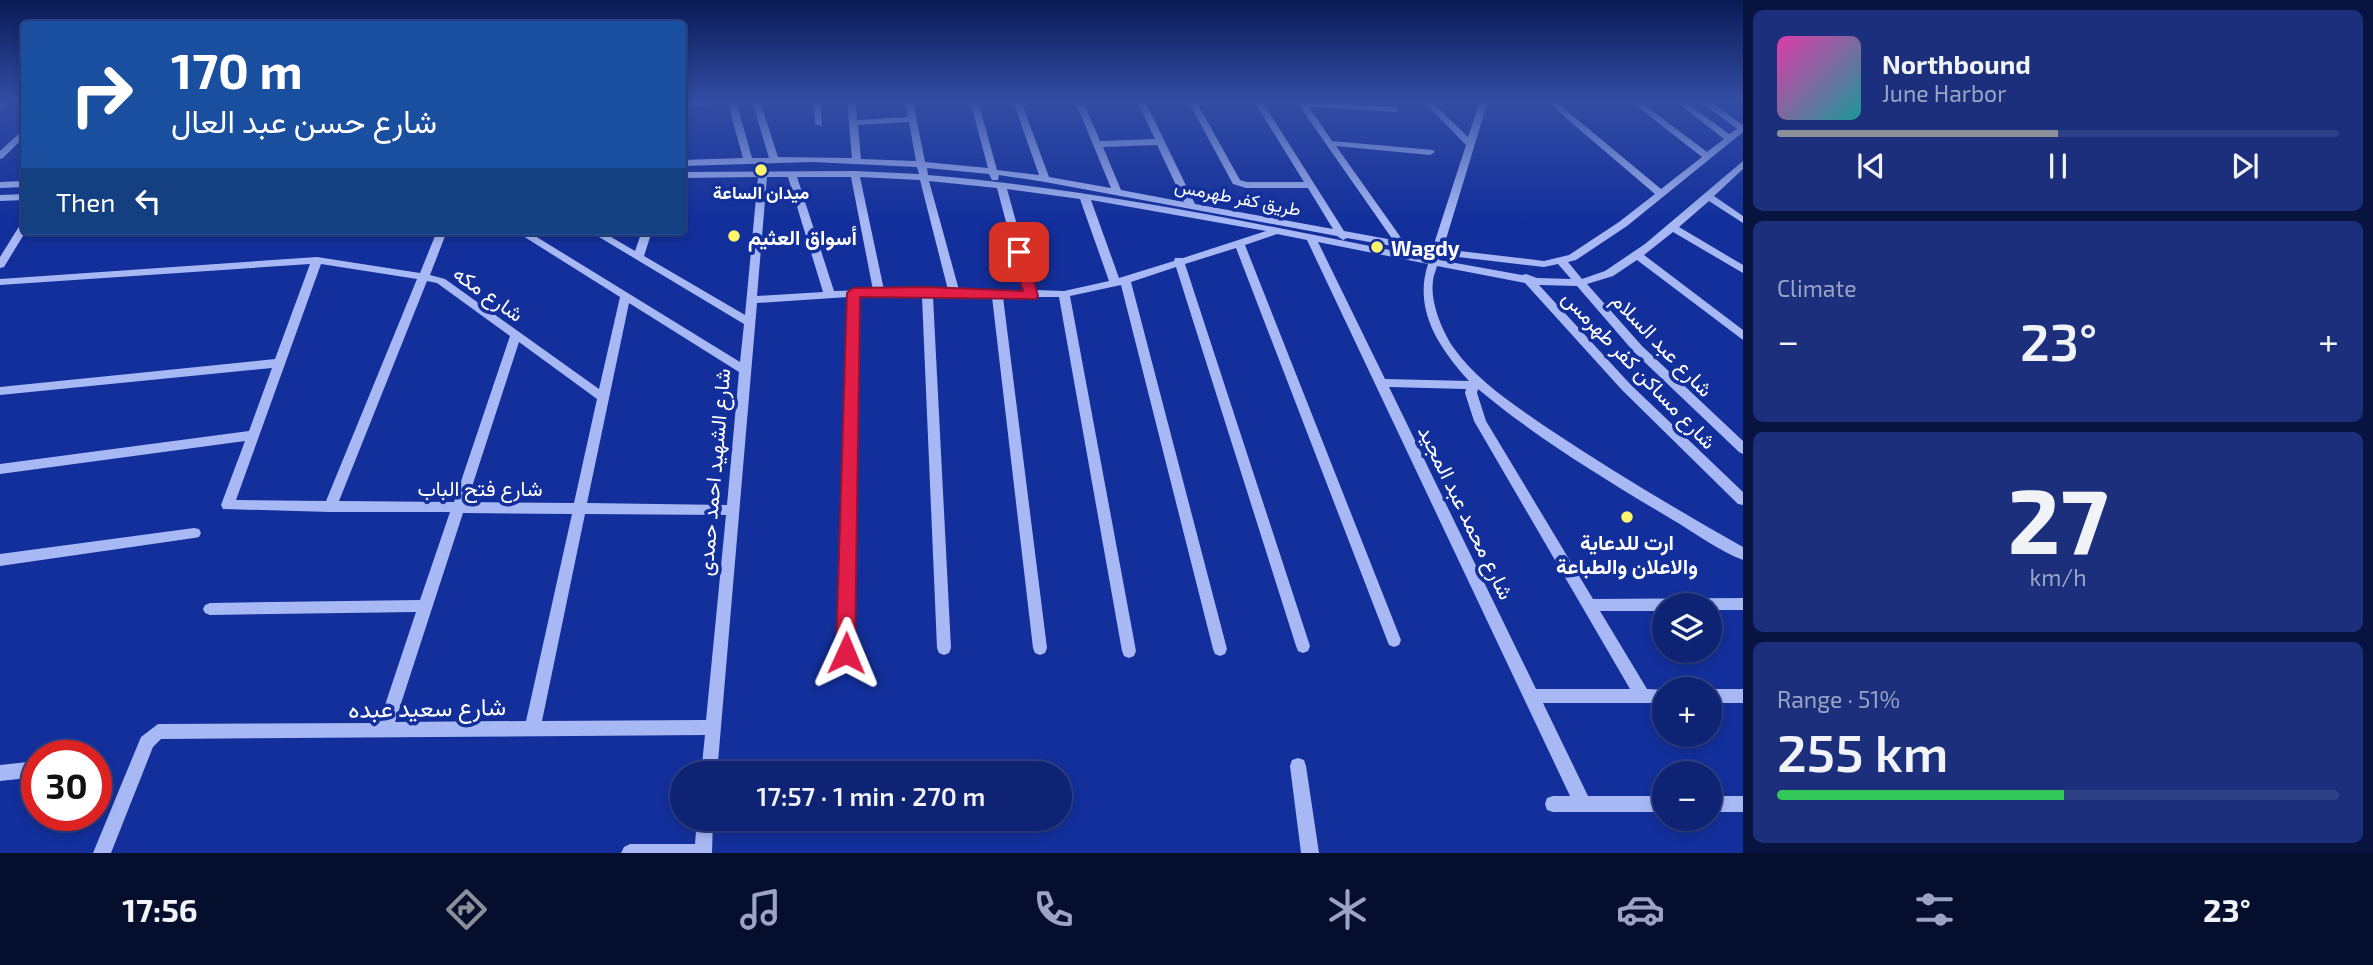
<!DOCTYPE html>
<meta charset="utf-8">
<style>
body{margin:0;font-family:"Exo 2",Vazirmatn,sans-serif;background:#1c2f7c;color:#f1f3f6;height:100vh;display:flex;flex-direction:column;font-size:26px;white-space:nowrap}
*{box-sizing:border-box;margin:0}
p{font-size:23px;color:#9ba4c5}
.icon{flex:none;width:38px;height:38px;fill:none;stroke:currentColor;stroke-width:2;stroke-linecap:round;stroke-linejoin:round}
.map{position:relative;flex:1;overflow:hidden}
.details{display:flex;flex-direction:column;gap:10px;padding:10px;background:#081340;width:630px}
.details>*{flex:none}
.banner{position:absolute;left:21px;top:21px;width:665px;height:214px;border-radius:7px;box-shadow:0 4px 10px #0003,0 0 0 2px #2e4086;background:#1a4fa0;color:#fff;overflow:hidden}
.controls{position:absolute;left:1652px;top:593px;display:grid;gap:14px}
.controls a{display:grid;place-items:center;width:70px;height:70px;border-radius:50%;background:#0e2374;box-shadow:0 4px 10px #0003,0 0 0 2px #2e4086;font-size:35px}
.speed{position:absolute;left:21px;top:740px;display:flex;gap:14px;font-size:35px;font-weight:700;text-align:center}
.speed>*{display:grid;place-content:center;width:91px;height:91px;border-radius:50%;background:#0e2374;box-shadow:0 4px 10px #0003,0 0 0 2px #2e4086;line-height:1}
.speed .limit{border:10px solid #d22;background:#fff;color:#111}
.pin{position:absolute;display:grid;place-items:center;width:60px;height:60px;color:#fff;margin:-30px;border-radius:14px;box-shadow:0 4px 10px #0006}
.me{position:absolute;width:77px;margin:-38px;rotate:1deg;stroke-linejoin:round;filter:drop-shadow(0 0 5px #0008)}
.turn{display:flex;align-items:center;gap:24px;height:147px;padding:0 35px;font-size:32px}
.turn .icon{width:91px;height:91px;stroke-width:2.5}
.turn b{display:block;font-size:49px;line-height:60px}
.then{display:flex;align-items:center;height:66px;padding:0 35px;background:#0003;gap:14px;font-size:26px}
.big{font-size:52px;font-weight:600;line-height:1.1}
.details .widget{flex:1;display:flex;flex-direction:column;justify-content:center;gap:10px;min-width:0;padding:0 24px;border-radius:10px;background:#1c2f7c}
.details .dial{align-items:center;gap:0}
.dial b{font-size:91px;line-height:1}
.song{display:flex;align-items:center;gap:21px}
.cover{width:84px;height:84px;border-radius:10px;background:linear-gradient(135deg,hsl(320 70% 55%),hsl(180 70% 35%))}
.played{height:7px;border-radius:4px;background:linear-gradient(90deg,#8c9099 50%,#2e4086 50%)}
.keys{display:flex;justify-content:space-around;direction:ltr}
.heat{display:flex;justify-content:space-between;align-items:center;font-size:38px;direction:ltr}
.charge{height:10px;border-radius:5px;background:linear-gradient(90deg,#34c759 51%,#2e4086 0)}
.trip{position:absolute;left:670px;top:761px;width:402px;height:70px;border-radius:35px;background:#0e2374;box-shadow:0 4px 10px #0003,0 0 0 2px #2e4086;font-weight:600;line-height:70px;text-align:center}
.menu{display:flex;height:112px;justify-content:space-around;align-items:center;background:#060e2e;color:#9ba4c5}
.menu .icon{width:49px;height:49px}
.menu .current{color:#8c9099}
.menu b{font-size:32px;color:#f1f3f6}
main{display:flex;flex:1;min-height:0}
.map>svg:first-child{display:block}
</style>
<main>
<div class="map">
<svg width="1743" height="853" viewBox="0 0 1743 853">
<rect width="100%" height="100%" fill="#132f9b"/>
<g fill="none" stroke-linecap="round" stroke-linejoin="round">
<g fill="#a7b8f4" fill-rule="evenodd">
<polygon points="2,101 10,101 0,110 0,102"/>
<path d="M 682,101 L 736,101 L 752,158 L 769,158 L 752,101 L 760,101 L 778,157 L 852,158 L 847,101 L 855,101 L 857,120 L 908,117 L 905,101 L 913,101 L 925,162 L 988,168 L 970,101 L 978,101 L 997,170 L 1039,175 L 1013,101 L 1021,101 L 1049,177 L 1111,188 L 1075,101 L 1083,101 L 1100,141 L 1155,139 L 1137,101 L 1145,101 L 1195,204 L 1333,229 L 1308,188 L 1246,188 L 1233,184 L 1188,101 L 1196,101 L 1240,180 L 1247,182 L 1304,182 L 1254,101 L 1262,101 L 1344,231 L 1393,240 L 1296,101 L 1395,107 L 1399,110 L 1398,112 L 1309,107 L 1332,141 L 1433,150 L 1435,152 L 1430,155 L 1336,146 L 1404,242 L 1433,247 L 1466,145 L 1423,101 L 1431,101 L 1468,137 L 1480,101 L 1488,101 L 1443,249 L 1544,261 L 1569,255 L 1619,222 L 1655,194 L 1546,101 L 1555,101 L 1661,189 L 1702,157 L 1630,101 L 1639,101 L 1707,152 L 1724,139 L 1675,101 L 1684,101 L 1729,134 L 1737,129 L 1700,101 L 1709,101 L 1743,125 L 1743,132 L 1627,226 L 1576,260 L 1568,262 L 1582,279 L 1605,271 L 1645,244 L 1743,161 L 1743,169 L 1714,196 L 1743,216 L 1743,223 L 1709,201 L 1679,227 L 1743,265 L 1743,273 L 1673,232 L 1644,255 L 1743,330 L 1743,340 L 1637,260 L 1613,276 L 1587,284 L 1642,346 L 1743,441 L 1743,454 L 1739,452 L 1634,352 L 1577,286 L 1539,285 L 1630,384 L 1743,492 L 1743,505 L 1738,504 L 1622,390 L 1525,283 L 1437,266 C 1436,271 1433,276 1433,281 C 1430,302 1442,330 1453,347 C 1477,381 1513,404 1546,427 C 1610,470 1676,509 1743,547 L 1743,560 C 1719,551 1695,533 1673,520 C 1606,480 1538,439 1478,389 L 1477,393 L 1486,421 L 1593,599 L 1743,598 L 1743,610 L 1710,610 L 1710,606 L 1664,606 L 1664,611 L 1600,611 L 1647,689 L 1666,690 L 1664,703 L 1543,703 L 1588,796 L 1664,796 L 1664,812 L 1553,812 L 1547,810 L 1545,804 L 1547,798 L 1553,796 L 1570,796 L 1307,240 L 1277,234 L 1245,245 L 1401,640 L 1399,645 L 1394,647 L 1389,645 L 1387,640 L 1236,248 L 1185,264 L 1310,646 L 1308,651 L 1303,653 L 1298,651 L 1296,646 L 1176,267 L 1131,282 L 1227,649 L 1225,654 L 1220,656 L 1215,654 L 1213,649 L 1121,285 L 1070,296 L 1136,651 L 1134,656 L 1129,658 L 1124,656 L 1122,651 L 1059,297 L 1036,297 L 1031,300 L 1026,297 L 1003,297 L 1047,648 L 1045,653 L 1040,655 L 1035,653 L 1033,648 L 992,297 L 933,297 L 951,648 L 949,653 L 944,655 L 939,653 L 937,648 L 922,297 L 858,297 L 853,653 L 851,658 L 846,660 L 841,658 L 839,653 L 848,297 L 757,303 L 717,774 L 701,774 L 705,735 L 161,739 L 153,747 L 111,853 L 93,853 L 141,737 L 158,724 L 379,723 L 416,612 L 210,615 L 205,613 L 203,609 L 205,605 L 210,603 L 420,600 L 450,512 L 330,512 L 223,509 L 221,505 L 245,441 L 0,474 L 0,464 L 249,431 L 272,368 L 0,395 L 0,387 L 275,359 L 310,264 L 0,285 L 0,279 L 317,257 L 420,273 L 437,231 L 447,231 L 430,275 L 445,279 L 599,389 L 620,297 L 515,231 L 527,231 L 740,362 L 744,324 L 589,231 L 601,231 L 635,251 L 642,231 L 652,231 L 644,256 L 745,315 L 758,177 L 682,178 L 682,172 L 855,171 L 919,174 L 917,167 L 813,162 L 682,166 L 682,160 L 743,158 L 728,104 L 682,106 ZM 909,122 L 916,161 L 861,159 L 858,125 ZM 1157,145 L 1184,202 L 1121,190 L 1103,147 ZM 927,168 L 989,174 L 992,180 L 998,180 L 999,175 L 1045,182 L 1337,236 L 1343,240 L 1347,238 L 1431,253 L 1430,258 C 1263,225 1097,189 928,175 ZM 767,177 L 788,177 L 823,292 L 757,296 ZM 797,177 L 851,177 L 873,290 L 834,291 ZM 860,177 L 920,180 L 948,290 L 932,290 L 927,288 L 922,290 L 884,290 ZM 929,181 L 997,188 L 1024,290 L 959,290 ZM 1007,189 L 1080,199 L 1109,281 L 1064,291 L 1035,290 ZM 1091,200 L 1266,231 L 1183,258 L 1175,258 L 1174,261 L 1119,278 ZM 1318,242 L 1428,264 C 1413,310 1439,348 1469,381 L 1385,379 ZM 1441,255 L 1544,267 L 1558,264 L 1571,279 L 1537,278 L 1526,274 L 1522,275 L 1439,260 ZM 321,264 L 417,279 L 326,501 L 236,500 ZM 427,281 L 437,283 L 510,336 L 454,502 L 339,501 ZM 629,303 L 739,372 L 727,505 L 587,503 ZM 519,342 L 597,399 L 574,503 L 467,502 ZM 1389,387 L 1466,389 L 1465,393 L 1474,421 L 1630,689 L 1536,689 ZM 463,513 L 572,514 L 526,721 L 395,722 ZM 585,514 L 726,515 L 706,720 L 542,721 Z"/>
<polygon points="813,101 821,101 822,126 815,124"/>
<polygon points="24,129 24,137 3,158 0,159 0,151"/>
<polygon points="24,181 24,187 0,188 0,182"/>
<polygon points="24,194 24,200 0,201 0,195"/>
<polygon points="24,224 24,231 26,231 4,267 0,268 0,257 20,225"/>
<polygon points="194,528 199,529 201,533 199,537 194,538 0,566 0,554"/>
<polygon points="1710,689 1743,689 1743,703 1710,703 1708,690"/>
<polygon points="98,755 104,757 106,763 104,769 96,771 96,756 94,756"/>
<polygon points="1298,758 1304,760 1306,766 1319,853 1301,853 1290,766 1292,760"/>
<polygon points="37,761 37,777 0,781 0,765"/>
<rect x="1710" y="796" width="33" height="16"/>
<polygon points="697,819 713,819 712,853 621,853 624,847 630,844 695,844"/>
</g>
</g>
<linearGradient id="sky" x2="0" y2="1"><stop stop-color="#0a1a55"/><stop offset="0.46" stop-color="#334da4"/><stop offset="1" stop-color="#334da4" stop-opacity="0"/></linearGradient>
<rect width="1743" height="220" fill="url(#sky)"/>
<polygon fill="#e11d48" stroke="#92132f" stroke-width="2" points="1019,248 1026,252 1038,296 1036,299 860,297 855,653 852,659 846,662 839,659 836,653 847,293 853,288 927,287 1023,291 1012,252"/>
<g fill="#fff66a" stroke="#132f9b" stroke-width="2.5">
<circle cx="761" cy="170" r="7"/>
<circle cx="734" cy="236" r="7"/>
<circle cx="1377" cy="247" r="7"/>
<circle cx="1627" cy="517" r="7"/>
</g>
<g text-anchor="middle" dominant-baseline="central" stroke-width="7" stroke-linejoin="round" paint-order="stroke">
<g font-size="18" font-weight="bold" fill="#fff" stroke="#132f9b">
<text x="761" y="192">ميدان الساعة</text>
</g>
<g font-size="18" fill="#fff" stroke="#132f9b">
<text transform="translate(1238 197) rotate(11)">طريق كفر طهرمس</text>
</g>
<g font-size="21" font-weight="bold" fill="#fff" stroke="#132f9b" text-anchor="start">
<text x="748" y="236">أسواق العثيم</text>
<text x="1391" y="247">Wagdy</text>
<text x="1627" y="541" text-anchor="middle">ارت للدعاية<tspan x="1627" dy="24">والاعلان والطباعة</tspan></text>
</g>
<g font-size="21" fill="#fff" stroke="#132f9b">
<text transform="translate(489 293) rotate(35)">شارع مكه</text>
<text transform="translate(1663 344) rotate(46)">شارع عبد السلام</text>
<text transform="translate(1640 369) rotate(46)">شارع مساكن كفر طهرمس</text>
<text transform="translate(713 472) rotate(-85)">شارع الشهيد احمد حمدى</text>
<text x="480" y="487">شارع فتح الباب</text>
<text transform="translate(1467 512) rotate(64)">شارع محمد عبد المجيد</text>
</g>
<g font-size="24" fill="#fff" stroke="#132f9b">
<text transform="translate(427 707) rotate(-1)">شارع سعيد عبده</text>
</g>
</g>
</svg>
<div class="controls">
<a><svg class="icon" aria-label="layers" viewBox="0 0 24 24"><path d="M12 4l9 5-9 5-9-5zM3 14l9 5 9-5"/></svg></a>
<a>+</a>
<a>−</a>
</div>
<div class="speed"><div class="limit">30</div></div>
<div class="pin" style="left:1019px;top:252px;background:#d93025"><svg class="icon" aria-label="arrive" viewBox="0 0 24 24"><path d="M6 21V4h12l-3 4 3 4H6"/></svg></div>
<svg class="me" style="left:846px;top:653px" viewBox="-20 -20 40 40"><path d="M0-17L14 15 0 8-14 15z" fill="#e11d48" stroke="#fff" stroke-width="4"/></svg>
<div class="trip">17:57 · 1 min · 270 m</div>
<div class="banner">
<div class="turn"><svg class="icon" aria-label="right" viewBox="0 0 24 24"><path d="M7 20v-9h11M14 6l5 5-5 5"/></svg><div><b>170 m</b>شارع حسن عبد العال</div></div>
<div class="then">Then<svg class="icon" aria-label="left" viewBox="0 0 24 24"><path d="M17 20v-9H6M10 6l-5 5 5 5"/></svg></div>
</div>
</div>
<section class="details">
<div class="widget">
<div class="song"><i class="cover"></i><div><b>Northbound</b><p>June Harbor</p></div></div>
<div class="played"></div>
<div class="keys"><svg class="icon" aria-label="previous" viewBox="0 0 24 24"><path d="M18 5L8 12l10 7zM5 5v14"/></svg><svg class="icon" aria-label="pause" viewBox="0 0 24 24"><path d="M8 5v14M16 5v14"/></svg><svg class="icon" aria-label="next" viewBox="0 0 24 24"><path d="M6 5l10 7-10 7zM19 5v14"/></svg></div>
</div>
<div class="widget"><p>Climate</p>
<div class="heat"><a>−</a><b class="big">23°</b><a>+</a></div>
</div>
<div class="widget dial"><b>27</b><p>km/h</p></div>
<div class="widget"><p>Range · 51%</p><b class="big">255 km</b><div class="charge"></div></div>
</section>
</main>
<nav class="menu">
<b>17:56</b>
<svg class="icon current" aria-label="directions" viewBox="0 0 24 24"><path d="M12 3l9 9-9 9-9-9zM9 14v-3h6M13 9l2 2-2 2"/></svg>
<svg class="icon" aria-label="music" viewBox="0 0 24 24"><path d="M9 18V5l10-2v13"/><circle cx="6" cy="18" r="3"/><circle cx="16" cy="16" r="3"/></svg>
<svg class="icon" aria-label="phone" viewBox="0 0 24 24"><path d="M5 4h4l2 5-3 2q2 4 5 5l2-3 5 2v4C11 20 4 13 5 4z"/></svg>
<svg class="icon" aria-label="climate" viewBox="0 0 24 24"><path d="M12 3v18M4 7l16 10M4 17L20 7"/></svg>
<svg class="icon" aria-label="car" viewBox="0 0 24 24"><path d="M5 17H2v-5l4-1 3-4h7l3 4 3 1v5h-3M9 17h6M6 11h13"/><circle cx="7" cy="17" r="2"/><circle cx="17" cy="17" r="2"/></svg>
<svg class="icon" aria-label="filters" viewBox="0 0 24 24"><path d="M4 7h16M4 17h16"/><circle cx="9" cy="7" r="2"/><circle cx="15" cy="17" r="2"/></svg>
<b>23°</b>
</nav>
